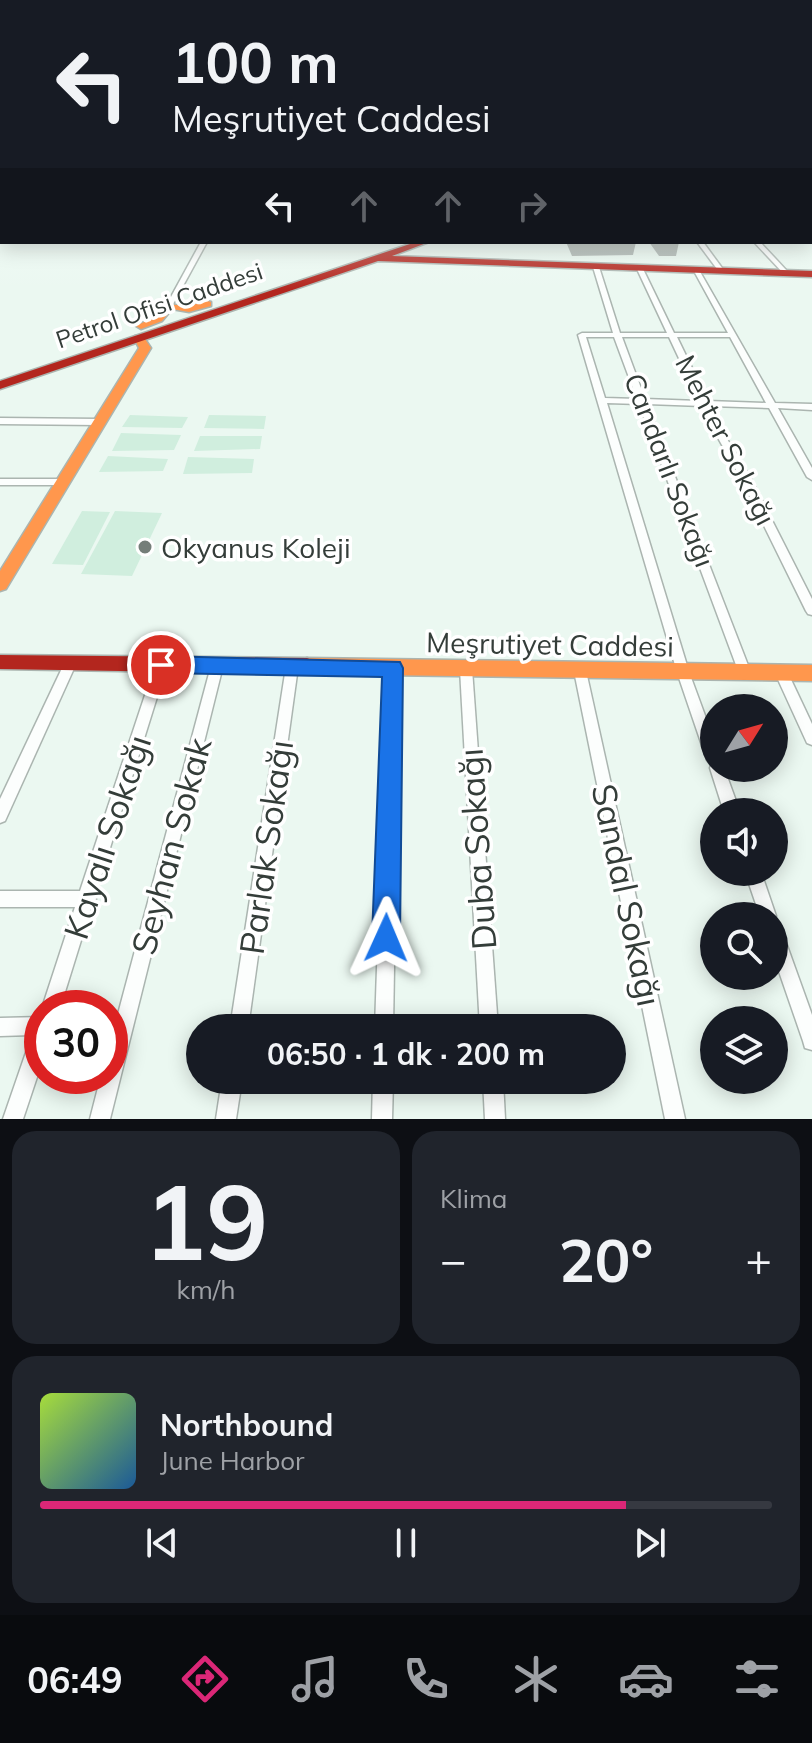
<!DOCTYPE html>
<html lang="tr">
<meta charset="utf-8">
<style>
body{margin:0;font-family:Mulish,sans-serif;background:#20242c;color:#f1f3f6;height:100vh;display:flex;flex-direction:column;font-size:30px;white-space:nowrap}
*{box-sizing:border-box;margin:0}
p{font-size:26px;color:#9ea1a6}
.icon{flex:none;width:44px;height:44px;fill:none;stroke:currentColor;stroke-width:2;stroke-linecap:round;stroke-linejoin:round}
.map{position:relative;height:1119px;overflow:hidden}
.sheet{display:flex;flex-direction:column;gap:12px;padding:12px;background:#0d0f14;flex:1}
.sheet>*{flex:none}
.banner{position:absolute;left:0px;top:0px;width:812px;height:244px;box-shadow:0 4px 20px #0003;background:#171b24;color:#f1f3f6;overflow:hidden}
.needle{width:52px;rotate:53deg}
.tools{position:absolute;left:700px;top:694px;display:grid;gap:16px}
.tools a{display:grid;place-items:center;width:88px;height:88px;border-radius:50%;background:#171b24;box-shadow:0 4px 20px #0003;font-size:40px}
.speed{position:absolute;left:24px;top:990px;display:flex;gap:16px;font-size:40px;font-weight:700;text-align:center}
.speed>*{display:grid;place-content:center;width:104px;height:104px;border-radius:50%;background:#171b24;box-shadow:0 4px 20px #0003;line-height:1}
.speed .limit{border:12px solid #d22;background:#fff;color:#111}
.pin{position:absolute;display:grid;place-items:center;width:68px;height:68px;color:#fff;margin:-34px;border:4px solid #fff;border-radius:50%;box-shadow:0 2px 8px #0007}
.me{position:absolute;width:88px;margin:-44px;rotate:1deg;stroke-linejoin:round;filter:drop-shadow(0 0 6px #0008)}
.turn{display:flex;align-items:center;gap:28px;height:168px;padding:0 40px;font-size:36px}
.turn .icon{width:104px;height:104px;stroke-width:2.5}
.turn b{display:block;font-size:56px;line-height:68px}
.lanes{display:flex;align-items:center;height:76px;padding:0 40px;background:#0003;justify-content:center;gap:40px;direction:ltr}
.lanes .off{opacity:.35}
.big{font-size:60px;font-weight:700;line-height:1.1}
.sheet .card{flex:1;display:flex;flex-direction:column;justify-content:center;gap:12px;min-width:0;padding:0 28px;border-radius:24px;background:#20242c}
.sheet .dial{align-items:center;gap:0}
.dial b{font-size:104px;line-height:1}
.song{display:flex;align-items:center;gap:24px}
.cover{width:96px;height:96px;border-radius:12px;background:linear-gradient(135deg,hsl(80 70% 55%),hsl(210 70% 35%))}
.played{height:8px;border-radius:4px;background:linear-gradient(90deg,#db2777 80%,#363941 80%)}
.keys{display:flex;justify-content:space-around;direction:ltr}
.heat{display:flex;justify-content:space-between;align-items:center;font-size:44px;direction:ltr}
.sheet .tiles{flex:1;display:grid;gap:12px;grid-template-columns:1fr 1fr}
.card:last-child{grid-column:span 2}
.trip{position:absolute;left:186px;top:1014px;width:440px;height:80px;border-radius:40px;background:#171b24;box-shadow:0 4px 20px #0003;font-weight:700;line-height:80px;text-align:center}
.tabs{display:flex;height:128px;justify-content:space-around;align-items:center;background:#090b0e;color:#9ea1a6}
.tabs .icon{width:56px;height:56px}
.tabs .active{color:#db2777}
.tabs b{font-size:36px;color:#f1f3f6}
.map>svg:first-child{display:block}
</style>
<div class="map">
<svg width="812" height="1119" viewBox="0 0 812 1119">
<rect width="100%" height="100%" fill="#ebf8f1"/>
<g fill="#d0eede">
<polygon points="130,415 188,417 182,428 122,427"/>
<polygon points="209,415 210,415 266,416 264,429 204,428"/>
<polygon points="121,433 181,435 174,450 112,451"/>
<polygon points="200,436 262,436 260,449 194,451"/>
<polygon points="108,456 168,459 163,471 99,472"/>
<polygon points="188,457 254,459 252,473 183,474"/>
<polygon points="82,511 110,512 83,565 52,564"/>
<polygon points="115,511 162,513 132,576 81,574"/>
</g>
<g fill="none" stroke-linecap="round" stroke-linejoin="round">
<defs>
<g id="street">
<rect x="810" y="207" width="2" height="4"/>
<polygon points="201,242 207,242 172,306 167,307 166,306"/>
<polygon points="697,242 703,242 725,272 724,273 720,273"/>
<polygon points="754,242 760,242 788,272 788,274 784,274"/>
<path d="M 596,265 L 599,267 L 620,333 L 667,333 L 637,269 L 640,267 L 643,269 L 674,333 L 728,333 L 694,271 L 699,270 L 775,403 L 812,404 L 812,410 L 778,408 L 812,468 L 812,480 L 807,477 L 769,408 L 710,406 L 721,429 L 750,477 L 812,599 L 812,615 L 808,614 L 806,611 L 740,477 L 713,429 L 702,406 L 647,404 L 751,673 L 750,677 L 745,678 L 740,677 L 739,673 L 639,404 L 607,403 L 689,672 L 714,740 L 714,768 L 724,768 L 740,812 L 724,812 L 710,768 L 711,765 L 707,760 L 677,672 L 578,335 L 582,333 L 613,333 L 593,267 ZM 586,337 L 614,337 L 637,399 L 605,398 ZM 622,337 L 669,337 L 699,401 L 645,399 ZM 677,337 L 730,337 L 766,403 L 708,401 Z"/>
<polygon points="0,418 99,419 103,422 99,425 0,424"/>
<polygon points="0,479 62,479 67,482 62,485 0,485"/>
<polygon points="70,659 74,660 76,664 5,821 0,823 0,799 64,664 66,660"/>
<polygon points="161,660 165,661 167,665 95,896 96,899 92,905 60,1008 42,1008 75,907 0,907 0,891 80,891 155,665 157,661"/>
<polygon points="217,661 221,662 223,666 110,1119 90,1119 101,1076 110,1076 110,1044 211,666 213,662"/>
<polygon points="292,662 296,663 298,667 248,1028 230,1028 286,667 288,663"/>
<polygon points="393,663 397,664 399,668 393,1028 375,1028 387,668 389,664"/>
<polygon points="466,664 471,665 472,669 498,1028 480,1028 460,669 461,665"/>
<polygon points="580,666 585,667 586,671 685,1119 665,1119 574,671 575,667"/>
<polygon points="781,668 786,669 812,724 812,745 807,743 775,673 776,669"/>
<polygon points="745,872 761,872 776,916 774,922 774,916 760,916"/>
<polygon points="774,924 780,926 812,1015 812,1050 805,1048 803,1041 774,957"/>
<polygon points="42,1017 42,1062 23,1119 3,1119 32,1035 0,1036 0,1018"/>
<polygon points="222,1080 242,1080 236,1119 216,1119"/>
<polygon points="373,1080 393,1080 392,1119 372,1119"/>
<polygon points="483,1080 503,1080 505,1119 485,1119"/>
</g>
<polyline id="fast" points="0,201 2,200"/>
<g id="slow">
<polygon points="207,301 211,302 211,306 189,312 172,309 162,321 141,329 136,326 154,317 165,304 189,306"/>
<polygon points="135,336 143,336 151,348 6,589 0,591 0,571 139,348 134,338"/>
<polygon points="307,658 812,665 812,681 307,674 300,671 298,666 300,661"/>
</g>
<g id="jam">
<polygon points="416,242 429,242 392,256 812,271 812,277 378,261 0,389 0,381"/>
<polygon points="0,655 307,658 314,661 316,666 314,671 307,674 0,669"/>
</g>
</defs>
<use href="#street" stroke="#abb5b0" stroke-width="3"/>
<use href="#fast" stroke="#abb5b0" stroke-width="19"/>
<use href="#slow" stroke="#abb5b0" stroke-width="3"/>
<use href="#jam" stroke="#abb5b0" stroke-width="3"/>
<use href="#street" fill="#fcfefd" fill-rule="evenodd"/>
<use href="#fast" stroke="#63d668" stroke-width="16"/>
<use href="#slow" fill="#ff974d" fill-rule="evenodd"/>
<use href="#jam" fill="#b3261e" fill-rule="evenodd"/>
</g>
<g fill="#adb6b1">
<polygon points="812,148 812,202 810,202 810,149"/>
<polygon points="566,242 636,242 633,255 572,256"/>
<polygon points="649,242 679,242 676,256 659,256"/>
</g>
<polygon fill="#c9d4ce" stroke="#8d9490" stroke-width="2" points="812,148 812,180 810,180 810,149"/>
<linearGradient id="sky" x2="0" y2="1"><stop stop-color="#8dc2d8"/><stop offset="0.46" stop-color="#f6fcf9"/><stop offset="1" stop-color="#f6fcf9" stop-opacity="0"/></linearGradient>
<rect width="812" height="290" fill="url(#sky)"/>
<polygon fill="#1a73e8" stroke="#114b97" stroke-width="2" points="161,656 400,662 403,668 400,938 396,948 386,952 376,948 372,938 382,677 161,673 151,665"/>
<circle fill="#747e79" stroke="#fff" stroke-width="3" cx="145" cy="547" r="8"/>
<g text-anchor="middle" dominant-baseline="central" stroke-width="7" stroke-linejoin="round" paint-order="stroke">
<g font-size="24" fill="#343d39" stroke="#fff">
<text transform="translate(159 305) rotate(-19)">Petrol Ofisi Caddesi</text>
</g>
<g font-size="28" fill="#343d39" stroke="#fff">
<text transform="translate(726 440) rotate(63)">Mehter Sokağı</text>
<text transform="translate(670 470) rotate(69)">Candarlı Sokağı</text>
<text transform="translate(550 644) rotate(1)">Meşrutiyet Caddesi</text>
</g>
<g font-size="28" fill="#343d39" stroke="#fff" text-anchor="start">
<text x="161" y="547">Okyanus Koleji</text>
</g>
<g font-size="34" fill="#343d39" stroke="#fff">
<text transform="translate(107 837) rotate(-72)">Kayalı Sokağı</text>
<text transform="translate(171 846) rotate(-75)">Seyhan Sokak</text>
<text transform="translate(266 847) rotate(-82)">Parlak Sokağı</text>
<text transform="translate(477 849) rotate(-94)">Duba Sokağı</text>
<text transform="translate(627 895) rotate(78)">Sandal Sokağı</text>
</g>
</g>
</svg>
<div class="tools">
<a><svg class="needle" viewBox="-14 -14 28 28"><path d="M0-13l5 13h-10z" fill="#e53935"/><path d="M0 13l5-13h-10z" fill="#9ea1a6"/></svg></a>
<a><svg class="icon" aria-label="sound" viewBox="0 0 24 24"><path d="M4 9h4l5-4v14l-5-4H4zM17 9q2 3 0 6"/></svg></a>
<a><svg class="icon" aria-label="search" viewBox="0 0 24 24"><circle cx="10" cy="10" r="6"/><path d="M15 15l6 6"/></svg></a>
<a><svg class="icon" aria-label="layers" viewBox="0 0 24 24"><path d="M12 4l9 5-9 5-9-5zM3 14l9 5 9-5"/></svg></a>
</div>
<div class="speed"><div class="limit">30</div></div>
<div class="pin" style="left:161px;top:665px;background:#d93025"><svg class="icon" aria-label="arrive" viewBox="0 0 24 24"><path d="M6 21V4h12l-3 4 3 4H6"/></svg></div>
<svg class="me" style="left:386px;top:938px" viewBox="-20 -20 40 40"><path d="M0-17L14 15 0 8-14 15z" fill="#1a73e8" stroke="#fff" stroke-width="4"/></svg>
<div class="trip">06:50 · 1 dk · 200 m</div>
<div class="banner">
<div class="turn"><svg class="icon" aria-label="left" viewBox="0 0 24 24"><path d="M17 20v-9H6M10 6l-5 5 5 5"/></svg><div><b>100 m</b>Meşrutiyet Caddesi</div></div>
<div class="lanes"><svg class="icon" aria-label="left" viewBox="0 0 24 24"><path d="M17 20v-9H6M10 6l-5 5 5 5"/></svg><svg class="icon off" aria-label="ahead" viewBox="0 0 24 24"><path d="M12 20V5M6 11l6-6 6 6"/></svg><svg class="icon off" aria-label="ahead" viewBox="0 0 24 24"><path d="M12 20V5M6 11l6-6 6 6"/></svg><svg class="icon off" aria-label="right" viewBox="0 0 24 24"><path d="M7 20v-9h11M14 6l5 5-5 5"/></svg></div>
</div>
</div>
<section class="sheet">
<div class="tiles">
<div class="card dial"><b>19</b><p>km/h</p></div>
<div class="card"><p>Klima</p>
<div class="heat"><a>−</a><b class="big">20°</b><a>+</a></div>
</div>
<div class="card">
<div class="song"><i class="cover"></i><div><b>Northbound</b><p>June Harbor</p></div></div>
<div class="played"></div>
<div class="keys"><svg class="icon" aria-label="previous" viewBox="0 0 24 24"><path d="M18 5L8 12l10 7zM5 5v14"/></svg><svg class="icon" aria-label="pause" viewBox="0 0 24 24"><path d="M8 5v14M16 5v14"/></svg><svg class="icon" aria-label="next" viewBox="0 0 24 24"><path d="M6 5l10 7-10 7zM19 5v14"/></svg></div>
</div>
</div>
</section>
<nav class="tabs">
<b>06:49</b>
<svg class="icon active" aria-label="directions" viewBox="0 0 24 24"><path d="M12 3l9 9-9 9-9-9zM9 14v-3h6M13 9l2 2-2 2"/></svg>
<svg class="icon" aria-label="music" viewBox="0 0 24 24"><path d="M9 18V5l10-2v13"/><circle cx="6" cy="18" r="3"/><circle cx="16" cy="16" r="3"/></svg>
<svg class="icon" aria-label="phone" viewBox="0 0 24 24"><path d="M5 4h4l2 5-3 2q2 4 5 5l2-3 5 2v4C11 20 4 13 5 4z"/></svg>
<svg class="icon" aria-label="climate" viewBox="0 0 24 24"><path d="M12 3v18M4 7l16 10M4 17L20 7"/></svg>
<svg class="icon" aria-label="car" viewBox="0 0 24 24"><path d="M5 17H2v-5l4-1 3-4h7l3 4 3 1v5h-3M9 17h6M6 11h13"/><circle cx="7" cy="17" r="2"/><circle cx="17" cy="17" r="2"/></svg>
<svg class="icon" aria-label="filters" viewBox="0 0 24 24"><path d="M4 7h16M4 17h16"/><circle cx="9" cy="7" r="2"/><circle cx="15" cy="17" r="2"/></svg>
</nav>
